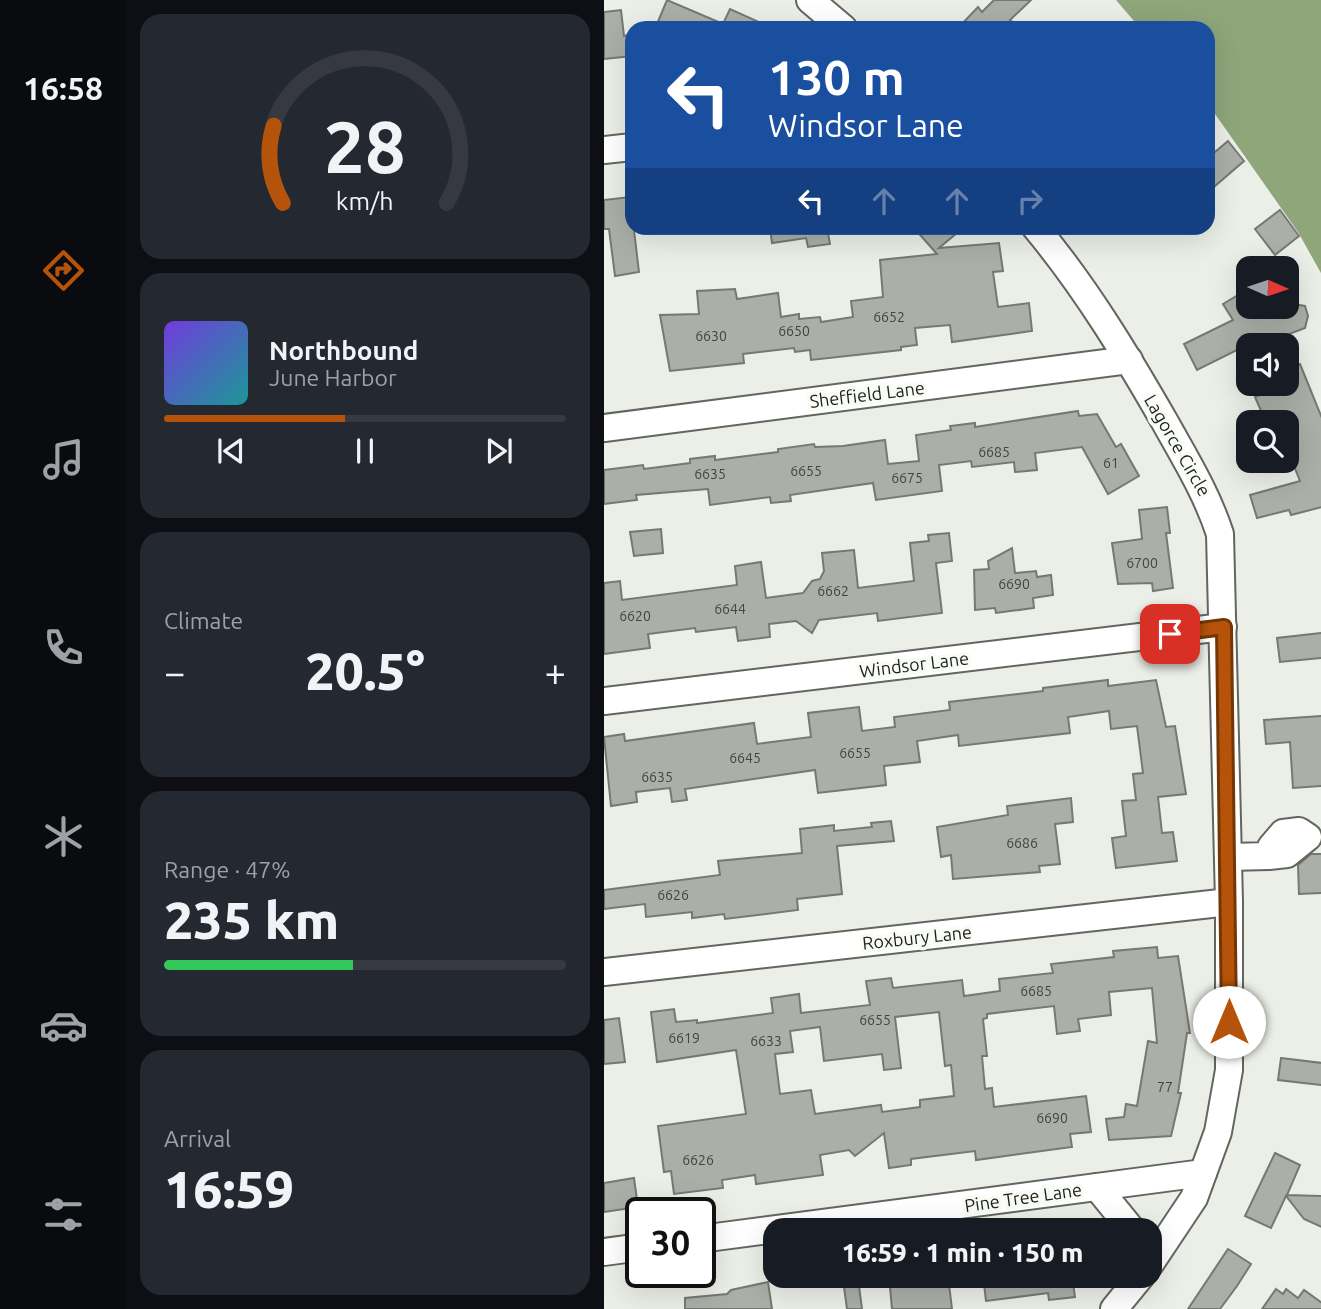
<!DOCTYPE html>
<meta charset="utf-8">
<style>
body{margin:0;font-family:Ubuntu,sans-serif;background:#242831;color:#f1f3f6;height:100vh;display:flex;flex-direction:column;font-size:26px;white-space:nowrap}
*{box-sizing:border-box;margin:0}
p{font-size:23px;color:#9ea1a6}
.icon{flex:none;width:38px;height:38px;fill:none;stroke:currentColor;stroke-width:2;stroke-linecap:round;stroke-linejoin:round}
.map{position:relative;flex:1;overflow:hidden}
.sheet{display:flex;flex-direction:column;gap:14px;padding:14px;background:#0d0f14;width:478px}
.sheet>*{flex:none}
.guide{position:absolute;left:21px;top:21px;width:590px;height:214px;border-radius:21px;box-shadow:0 7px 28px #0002;background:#1a4fa0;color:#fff;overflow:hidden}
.needle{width:46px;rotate:93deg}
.controls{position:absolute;left:632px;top:256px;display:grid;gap:14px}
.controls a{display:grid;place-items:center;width:63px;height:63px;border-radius:14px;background:#171b24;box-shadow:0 7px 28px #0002;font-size:35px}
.speed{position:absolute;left:21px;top:1197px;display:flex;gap:14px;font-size:35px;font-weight:700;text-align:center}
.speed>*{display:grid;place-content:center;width:91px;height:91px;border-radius:50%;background:#171b24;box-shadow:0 7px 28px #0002;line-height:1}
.speed .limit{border:4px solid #111;border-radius:10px;background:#fff;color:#111}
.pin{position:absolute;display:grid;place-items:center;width:60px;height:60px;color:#fff;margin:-30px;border-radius:14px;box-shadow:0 4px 10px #0006}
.me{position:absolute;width:77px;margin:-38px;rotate:0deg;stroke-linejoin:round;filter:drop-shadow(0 0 5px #0008)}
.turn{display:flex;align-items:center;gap:24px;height:147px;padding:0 28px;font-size:32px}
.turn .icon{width:91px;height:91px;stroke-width:2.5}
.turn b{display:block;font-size:49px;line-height:60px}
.lanes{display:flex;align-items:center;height:66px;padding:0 28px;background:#0003;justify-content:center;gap:35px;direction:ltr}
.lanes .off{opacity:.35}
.big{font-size:52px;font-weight:800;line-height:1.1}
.sheet .tile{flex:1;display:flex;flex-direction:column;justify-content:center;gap:10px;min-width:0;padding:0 24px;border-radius:21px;background:#242831}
.sheet .dial{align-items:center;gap:0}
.dial svg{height:182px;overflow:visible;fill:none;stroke:#363941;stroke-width:7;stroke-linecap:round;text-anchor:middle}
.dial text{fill:#f1f3f6;stroke:none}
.song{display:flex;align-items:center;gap:21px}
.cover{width:84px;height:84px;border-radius:10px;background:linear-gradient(135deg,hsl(260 70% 55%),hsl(180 70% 35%))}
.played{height:7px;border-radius:4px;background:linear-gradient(90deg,#b45309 45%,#363941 45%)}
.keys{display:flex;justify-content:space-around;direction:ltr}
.heat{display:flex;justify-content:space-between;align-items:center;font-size:38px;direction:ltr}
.charge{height:10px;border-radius:5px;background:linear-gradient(90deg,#34c759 47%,#363941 0)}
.trip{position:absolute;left:159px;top:1218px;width:399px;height:70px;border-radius:21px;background:#171b24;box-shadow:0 7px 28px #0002;font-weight:800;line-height:70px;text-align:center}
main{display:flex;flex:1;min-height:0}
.tabs{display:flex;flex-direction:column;width:126px;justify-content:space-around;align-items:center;background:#090b0e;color:#9ea1a6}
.tabs .icon{width:49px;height:49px}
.tabs .current{color:#b45309}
.tabs b{font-size:32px;color:#f1f3f6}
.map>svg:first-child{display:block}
</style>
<main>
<nav class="tabs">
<b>16:58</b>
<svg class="icon current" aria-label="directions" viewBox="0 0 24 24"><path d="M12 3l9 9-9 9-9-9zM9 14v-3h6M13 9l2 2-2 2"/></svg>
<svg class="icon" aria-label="music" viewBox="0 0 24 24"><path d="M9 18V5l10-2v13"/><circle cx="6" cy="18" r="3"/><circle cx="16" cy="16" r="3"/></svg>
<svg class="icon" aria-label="phone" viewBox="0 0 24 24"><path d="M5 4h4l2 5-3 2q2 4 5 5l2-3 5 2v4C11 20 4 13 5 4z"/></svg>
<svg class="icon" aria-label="climate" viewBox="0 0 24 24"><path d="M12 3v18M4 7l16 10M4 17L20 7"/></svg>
<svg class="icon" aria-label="car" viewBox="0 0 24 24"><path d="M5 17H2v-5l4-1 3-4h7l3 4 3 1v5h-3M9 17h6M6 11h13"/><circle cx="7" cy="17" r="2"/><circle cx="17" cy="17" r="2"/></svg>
<svg class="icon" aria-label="filters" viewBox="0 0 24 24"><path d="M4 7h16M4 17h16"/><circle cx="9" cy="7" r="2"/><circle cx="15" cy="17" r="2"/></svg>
</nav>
<section class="sheet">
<div class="tile dial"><svg viewBox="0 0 100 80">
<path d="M14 69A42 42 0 1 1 86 69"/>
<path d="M14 69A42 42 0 0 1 10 35" stroke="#b45309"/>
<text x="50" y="56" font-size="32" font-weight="700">28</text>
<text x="50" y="72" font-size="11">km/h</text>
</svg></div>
<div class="tile">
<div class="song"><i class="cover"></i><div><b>Northbound</b><p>June Harbor</p></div></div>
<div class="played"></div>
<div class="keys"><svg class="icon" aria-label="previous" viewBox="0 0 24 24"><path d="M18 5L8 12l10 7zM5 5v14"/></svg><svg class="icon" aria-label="pause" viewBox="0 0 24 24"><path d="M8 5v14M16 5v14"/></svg><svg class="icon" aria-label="next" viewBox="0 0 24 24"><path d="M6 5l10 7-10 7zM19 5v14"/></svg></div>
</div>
<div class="tile"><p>Climate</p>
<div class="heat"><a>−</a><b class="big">20.5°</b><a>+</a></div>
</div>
<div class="tile"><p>Range · 47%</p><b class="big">235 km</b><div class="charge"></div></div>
<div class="tile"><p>Arrival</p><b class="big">16:59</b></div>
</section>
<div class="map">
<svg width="718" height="1309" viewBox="0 0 718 1309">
<rect width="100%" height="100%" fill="#ebefe7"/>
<polygon fill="#8fa57a" points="512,0 717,0 717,273 694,232 604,104 604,28 536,28"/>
<g fill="#abafa8" stroke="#767973" stroke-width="2" fill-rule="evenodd">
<polygon points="63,0 119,24 126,9 168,28 63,28 53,24"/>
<polygon points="390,0 427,0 406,20 416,28 354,28 374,7 378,12"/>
<polygon points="17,10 20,36 28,35 28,56 0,59 0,12"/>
<polygon points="624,141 640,161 604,192 604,158"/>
<polygon points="26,197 35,272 11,276 5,229 0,229 0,200"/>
<polygon points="676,210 695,236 671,255 651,229"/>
<polygon points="166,228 223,228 226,244 204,247 202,238 168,243"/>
<polygon points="310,228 359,228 335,248 395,243 399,271 389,272 394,307 425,303 428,331 348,342 346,325 311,328 313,345 297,347 297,350 207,360 206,350 191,352 190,348 139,354 140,363 66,371 56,315 95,314 93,291 131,289 133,299 174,293 177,317 195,314 195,319 216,317 217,322 249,317 247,301 279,297 276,260 333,254"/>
<polygon points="644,289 644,306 682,306 682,303 701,306 704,316 701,328 656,345 655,339 593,370 580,344 629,320 619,304"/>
<polygon points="696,364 718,418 718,507 687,515 685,510 653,518 646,495 696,481 682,446 682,422 673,422 670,416 661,420 651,397 661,393 657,383 682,383 682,370"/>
<polygon points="474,411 475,416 493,414 512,447 517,444 535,476 504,494 478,447 431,453 433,470 411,472 410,462 368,467 367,461 335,465 338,491 272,500 269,483 186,495 187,501 167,503 166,497 106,505 104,489 32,495 33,500 0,504 0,470 39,465 40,469 86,463 86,459 111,456 111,460 174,452 174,449 210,444 211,447 239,446 281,440 284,464 315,461 312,435 347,430 346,426 371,423 371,427"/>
<polygon points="563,507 566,533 562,533 569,588 549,591 548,583 514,584 508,543 538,539 535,510"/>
<polygon points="57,529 59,553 30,556 26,532"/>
<polygon points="345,533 348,561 332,563 338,613 274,621 273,613 215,620 208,633 192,621 165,624 166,637 134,641 132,627 92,632 91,628 44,634 46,648 0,654 0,583 16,581 18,600 133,585 131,566 157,562 162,598 199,593 208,581 216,579 220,571 218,553 250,550 254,588 310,581 306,543 325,541 324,535"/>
<polygon points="408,548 411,573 432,571 433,577 447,575 449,595 429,598 430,608 392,613 391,608 371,610 370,570 385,569 384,561"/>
<polygon points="718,633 718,658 676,662 673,638"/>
<polygon points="504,680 504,686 552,680 562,727 571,726 582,794 554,797 558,833 569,832 573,861 512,868 508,838 522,836 518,801 532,800 529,774 539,773 533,726 507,729 505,711 464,717 466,733 355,746 354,735 313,741 316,762 280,766 282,785 214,793 211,770 81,789 83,800 68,802 66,788 32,792 33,802 7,806 0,737 20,734 21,741 150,723 153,744 207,737 204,713 255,707 258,731 291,727 290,717 346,710 345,702 439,691 439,688"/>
<polygon points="718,716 718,786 689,788 686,742 662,744 660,720"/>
<polygon points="467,798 469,822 451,824 456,864 435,866 436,872 349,879 347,855 337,857 333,827 404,815 403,806"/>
<polygon points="287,821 290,841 233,846 238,894 193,899 194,910 121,919 120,914 88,918 88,912 42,917 41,904 0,909 0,890 116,875 114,861 198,853 196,829 230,825 230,831 268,827 267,823"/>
<polygon points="707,854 718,854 718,893 695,894 694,865"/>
<path d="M 553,947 L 554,958 L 574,956 L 586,1033 L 583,1033 L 574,1093 L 577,1093 L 567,1136 L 505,1140 L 502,1119 L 520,1117 L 522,1104 L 533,1106 L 544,1041 L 553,1043 L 548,988 L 505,992 L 507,1015 L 474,1019 L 476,1031 L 453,1034 L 450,1006 L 383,1014 L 383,1018 L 379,1019 L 383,1056 L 378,1056 L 381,1089 L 388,1088 L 390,1107 L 482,1096 L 487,1132 L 466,1134 L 468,1147 L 372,1160 L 371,1151 L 307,1159 L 307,1165 L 285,1168 L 280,1133 L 251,1156 L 245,1150 L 216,1155 L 219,1175 L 152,1184 L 151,1175 L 118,1180 L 119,1188 L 70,1194 L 67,1171 L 60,1172 L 54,1126 L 142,1114 L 132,1050 L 53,1062 L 47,1012 L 70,1009 L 72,1022 L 93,1020 L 93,1023 L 169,1013 L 167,998 L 195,994 L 197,1013 L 266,1005 L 262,981 L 287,978 L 289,988 L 358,980 L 360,996 L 396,991 L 395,979 L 449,973 L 447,964 L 510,957 L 509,951 ZM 335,1012 L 341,1066 L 347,1065 L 350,1096 L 316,1100 L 316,1107 L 278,1112 L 277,1105 L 211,1114 L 207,1090 L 176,1094 L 171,1054 L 189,1052 L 186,1031 L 216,1027 L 220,1061 L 278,1054 L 280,1070 L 297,1068 L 291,1017 Z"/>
<polygon points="15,1018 21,1062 0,1064 0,1020"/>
<polygon points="677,1058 718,1063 718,1085 674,1080"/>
<polygon points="671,1153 696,1165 683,1195 718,1196 718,1227 700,1219 682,1196 667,1228 641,1216"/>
<polygon points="30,1178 34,1207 0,1212 0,1183"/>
<polygon points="624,1249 647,1264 633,1286 616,1309 584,1309"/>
<polygon points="285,1276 344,1276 348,1309 288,1309"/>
<polygon points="388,1276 468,1276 471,1297 445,1300 444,1293 382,1301 380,1284 389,1283"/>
<polygon points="164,1282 168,1309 81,1309 81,1298 123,1294 127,1290"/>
<polygon points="255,1286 258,1309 243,1309 240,1287"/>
<polygon points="672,1289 679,1294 682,1289 694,1298 700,1290 718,1303 718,1309 658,1309"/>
</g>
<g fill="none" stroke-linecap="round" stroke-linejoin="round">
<defs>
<g id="minor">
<polyline points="206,0 239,28"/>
<polyline points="0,150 28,147"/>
<path d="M 432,228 C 482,288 523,356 562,424 C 582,460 603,494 616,534 L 625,902 L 625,1070 L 614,1132 L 590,1198 L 546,1264"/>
<polyline points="0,428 525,360"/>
<polyline points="0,701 619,627"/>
<polyline points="624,857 665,856 667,847 679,833 695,831 704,837 683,854 665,856"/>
<polyline points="0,972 625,902"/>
<polyline points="493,1187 528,1230"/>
<polyline points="96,1239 599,1173"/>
<polyline points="0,1252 37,1247"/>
<polyline points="510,1309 537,1276"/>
</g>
</defs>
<use href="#minor" stroke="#62665f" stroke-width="30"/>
<use href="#minor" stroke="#fff" stroke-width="26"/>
</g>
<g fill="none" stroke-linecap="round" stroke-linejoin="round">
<defs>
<polyline id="route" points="566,634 620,627 625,1022"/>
</defs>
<use href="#route" stroke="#753606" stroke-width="18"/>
<use href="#route" stroke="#b45309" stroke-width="12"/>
</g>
<g text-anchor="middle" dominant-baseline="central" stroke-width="7" stroke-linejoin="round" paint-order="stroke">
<g font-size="14" fill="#414440">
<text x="285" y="317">6652</text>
<text x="190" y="331">6650</text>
<text x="107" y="336">6630</text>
<text x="390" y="452">6685</text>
<text x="507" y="463">61</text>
<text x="202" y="471">6655</text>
<text x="106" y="474">6635</text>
<text x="303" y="478">6675</text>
<text x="538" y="563">6700</text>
<text x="410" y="584">6690</text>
<text x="229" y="591">6662</text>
<text x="126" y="609">6644</text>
<text x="31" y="616">6620</text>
<text x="251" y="753">6655</text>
<text x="141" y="758">6645</text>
<text x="53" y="777">6635</text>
<text x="418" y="843">6686</text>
<text x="69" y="895">6626</text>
<text x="432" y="991">6685</text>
<text x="271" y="1020">6655</text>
<text x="80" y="1038">6619</text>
<text x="162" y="1041">6633</text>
<text x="561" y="1087">77</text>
<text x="448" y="1118">6690</text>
<text x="94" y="1160">6626</text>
</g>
<g font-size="18" fill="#1e201d" stroke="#f8fcf5">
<text transform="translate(263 394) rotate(-7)">Sheffield Lane</text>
<text transform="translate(574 445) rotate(60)">Lagorce Circle</text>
<text transform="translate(310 664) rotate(-7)">Windsor Lane</text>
<text transform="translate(313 937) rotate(-6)">Roxbury Lane</text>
<text transform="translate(419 1197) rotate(-8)">Pine Tree Lane</text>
</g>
</g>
</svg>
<div class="controls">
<a><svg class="needle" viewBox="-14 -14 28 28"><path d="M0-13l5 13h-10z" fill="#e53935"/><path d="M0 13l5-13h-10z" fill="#9ea1a6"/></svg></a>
<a><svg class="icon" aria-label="sound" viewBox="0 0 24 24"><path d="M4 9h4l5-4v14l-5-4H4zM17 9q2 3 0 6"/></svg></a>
<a><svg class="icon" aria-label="search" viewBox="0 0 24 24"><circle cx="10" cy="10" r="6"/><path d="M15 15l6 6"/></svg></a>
</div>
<div class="speed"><div class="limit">30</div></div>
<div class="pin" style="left:566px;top:634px;background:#d93025"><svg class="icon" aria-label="arrive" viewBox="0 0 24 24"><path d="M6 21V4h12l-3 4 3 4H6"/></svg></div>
<svg class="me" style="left:625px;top:1022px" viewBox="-20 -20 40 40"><circle r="19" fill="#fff"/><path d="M0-13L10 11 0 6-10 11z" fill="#b45309"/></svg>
<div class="trip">16:59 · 1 min · 150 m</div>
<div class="guide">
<div class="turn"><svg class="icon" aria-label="left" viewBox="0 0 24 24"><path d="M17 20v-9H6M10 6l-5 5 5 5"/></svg><div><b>130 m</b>Windsor Lane</div></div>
<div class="lanes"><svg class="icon" aria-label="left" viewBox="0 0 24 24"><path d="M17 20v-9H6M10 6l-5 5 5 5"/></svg><svg class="icon off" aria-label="ahead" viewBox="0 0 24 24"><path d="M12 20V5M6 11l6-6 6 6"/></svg><svg class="icon off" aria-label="ahead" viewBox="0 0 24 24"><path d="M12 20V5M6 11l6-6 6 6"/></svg><svg class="icon off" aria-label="right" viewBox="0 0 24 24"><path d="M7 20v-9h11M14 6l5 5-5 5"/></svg></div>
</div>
</div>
</main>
